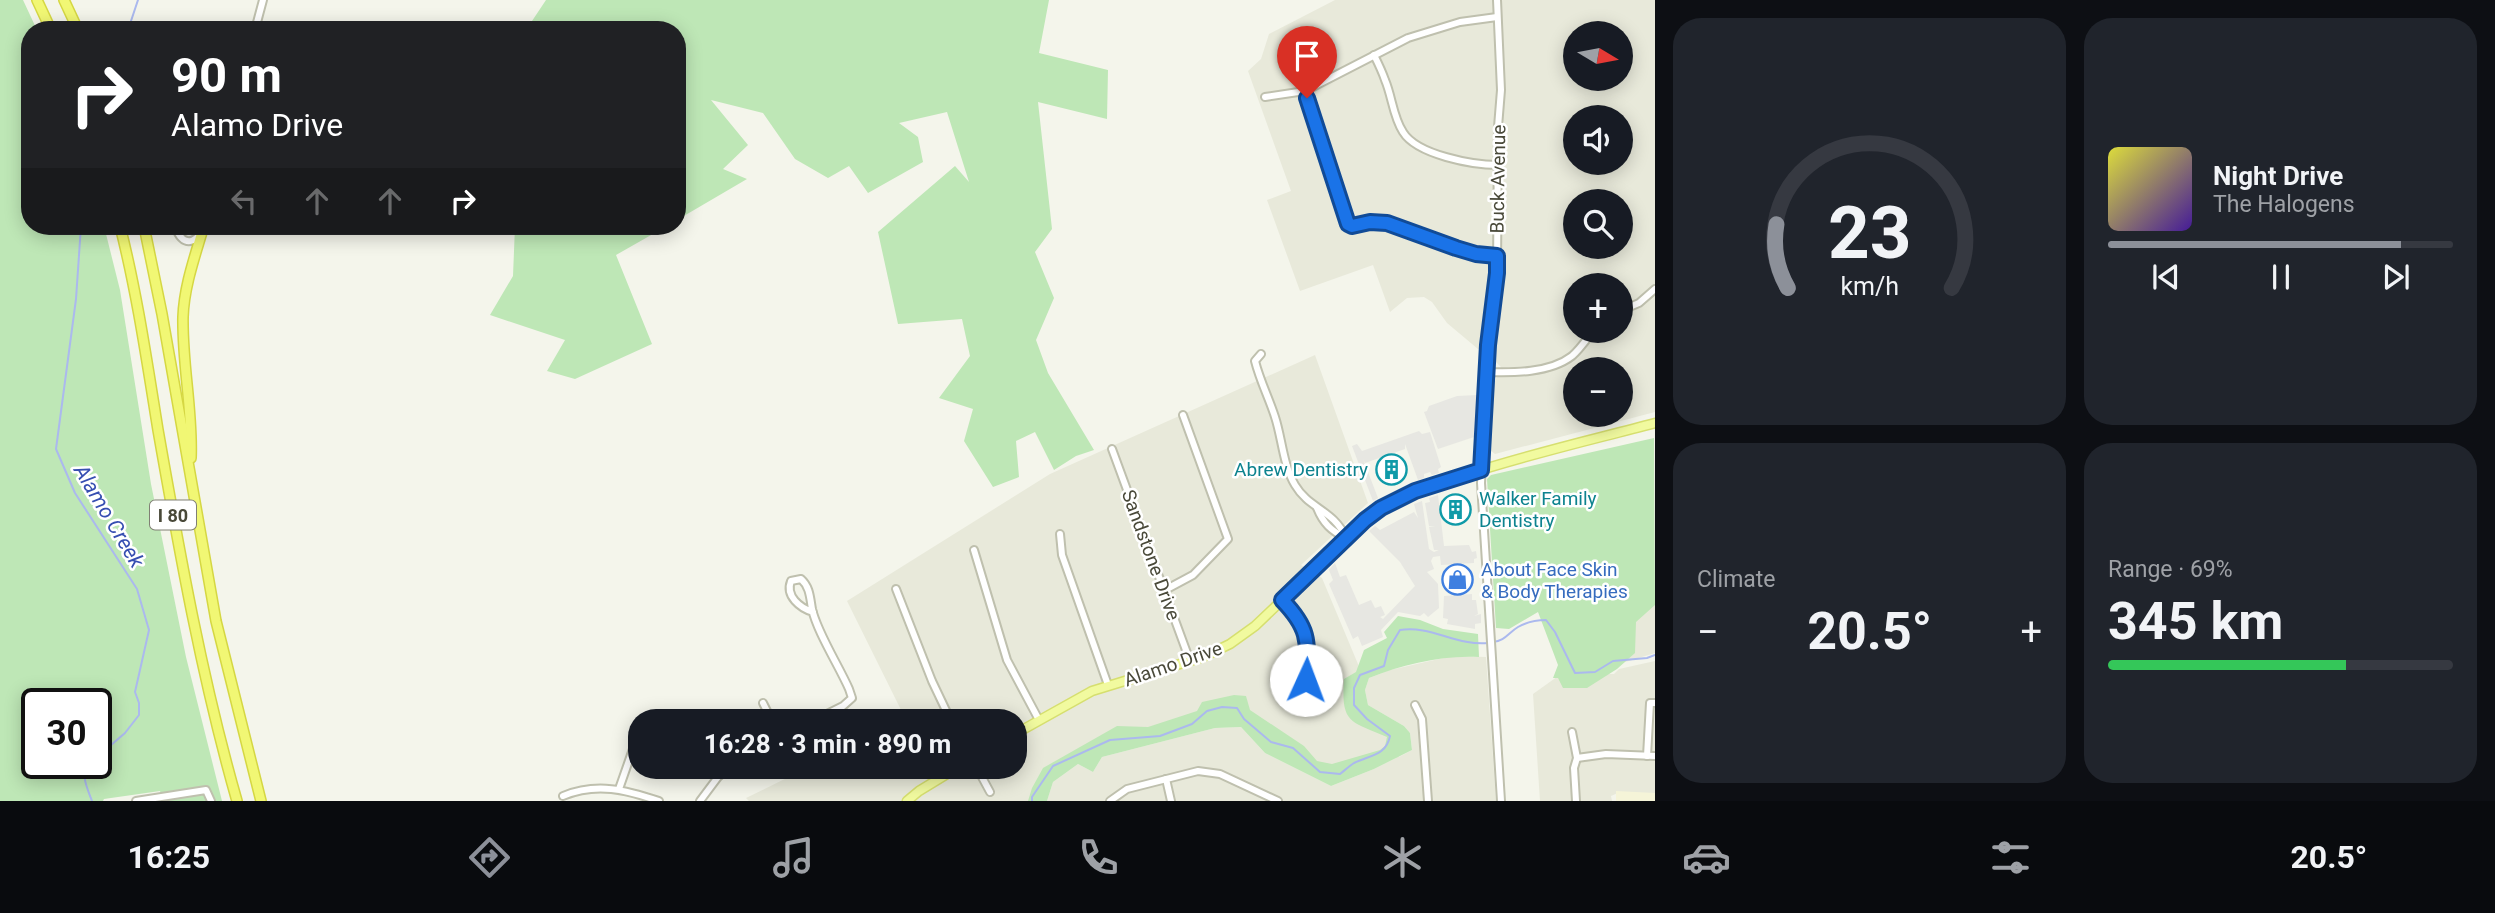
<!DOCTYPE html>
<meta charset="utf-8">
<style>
body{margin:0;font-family:Roboto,sans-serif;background:#20242c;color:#f1f3f6;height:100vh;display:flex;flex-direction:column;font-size:26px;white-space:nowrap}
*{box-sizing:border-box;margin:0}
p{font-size:23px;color:#9ea1a6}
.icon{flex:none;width:38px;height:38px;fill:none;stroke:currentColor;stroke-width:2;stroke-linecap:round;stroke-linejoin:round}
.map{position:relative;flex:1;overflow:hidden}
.panel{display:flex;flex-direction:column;gap:18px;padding:18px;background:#0d0f14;width:840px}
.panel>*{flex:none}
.banner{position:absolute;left:21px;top:21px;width:665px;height:214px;border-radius:28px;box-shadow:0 4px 18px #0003;background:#202124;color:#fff;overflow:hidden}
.needle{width:46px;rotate:100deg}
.controls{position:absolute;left:1563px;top:21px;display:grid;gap:14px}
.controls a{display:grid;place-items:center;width:70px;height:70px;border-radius:50%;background:#171b24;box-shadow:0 4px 18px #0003;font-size:35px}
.speed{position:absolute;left:21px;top:688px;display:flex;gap:14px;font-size:35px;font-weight:700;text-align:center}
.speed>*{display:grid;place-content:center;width:91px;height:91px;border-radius:50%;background:#171b24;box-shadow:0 4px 18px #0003;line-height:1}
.speed .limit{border:4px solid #111;border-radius:10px;background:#fff;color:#111}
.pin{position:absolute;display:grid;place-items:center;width:60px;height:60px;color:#fff;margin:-72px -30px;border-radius:50% 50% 50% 0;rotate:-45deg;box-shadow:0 0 7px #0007}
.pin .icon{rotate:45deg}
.me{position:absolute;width:77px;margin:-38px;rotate:2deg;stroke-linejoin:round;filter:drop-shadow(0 0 5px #0008)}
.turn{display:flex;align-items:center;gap:24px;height:147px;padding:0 35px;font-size:32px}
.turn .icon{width:91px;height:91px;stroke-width:2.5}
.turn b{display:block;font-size:49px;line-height:60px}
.lanes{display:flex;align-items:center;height:66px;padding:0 35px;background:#0003;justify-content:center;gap:35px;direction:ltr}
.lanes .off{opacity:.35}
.big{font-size:52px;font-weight:700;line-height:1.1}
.panel .tile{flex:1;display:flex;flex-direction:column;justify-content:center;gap:10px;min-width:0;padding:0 24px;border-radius:28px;background:#20242c}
.panel .dial{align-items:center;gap:0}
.dial svg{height:182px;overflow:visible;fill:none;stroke:#363941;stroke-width:7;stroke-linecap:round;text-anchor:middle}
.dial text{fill:#f1f3f6;stroke:none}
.song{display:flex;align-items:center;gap:21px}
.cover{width:84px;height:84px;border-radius:10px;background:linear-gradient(135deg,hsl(60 70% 55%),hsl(260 70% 35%))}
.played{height:7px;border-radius:4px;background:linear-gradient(90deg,#8c9099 85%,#363941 85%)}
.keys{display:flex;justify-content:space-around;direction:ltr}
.heat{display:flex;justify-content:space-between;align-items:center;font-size:38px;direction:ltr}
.charge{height:10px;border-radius:5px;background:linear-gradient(90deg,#34c759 69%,#363941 0)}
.panel .tiles{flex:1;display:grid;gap:18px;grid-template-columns:repeat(2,1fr)}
.trip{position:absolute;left:628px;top:709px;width:399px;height:70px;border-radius:28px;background:#171b24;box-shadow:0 4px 18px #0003;font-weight:700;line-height:70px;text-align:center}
.menu{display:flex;height:112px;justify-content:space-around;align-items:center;background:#090b0e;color:#9ea1a6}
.menu .icon{width:49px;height:49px}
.menu .current{color:#8c9099}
.menu b{font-size:32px;color:#f1f3f6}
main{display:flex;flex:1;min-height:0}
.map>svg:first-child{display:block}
</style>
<main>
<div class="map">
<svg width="1655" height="801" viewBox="0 0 1655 801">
<rect width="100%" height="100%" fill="#f4f5eb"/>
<g fill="#e8e9da" fill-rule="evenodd">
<path d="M 1335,0 L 1655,0 L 1655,412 L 1495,454 L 1489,449 L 1493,386 L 1501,367 L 1495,361 L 1495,350 L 1478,349 L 1447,323 L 1432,302 L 1424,297 L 1407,298 L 1390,312 L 1373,265 L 1300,291 L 1267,200 L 1291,191 L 1248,71 L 1261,59 L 1269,34 ZM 1575,33 L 1620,33 L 1620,79 L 1575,79 ZM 1575,117 L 1620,117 L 1620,163 L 1575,163 ZM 1575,201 L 1620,201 L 1620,247 L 1575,247 ZM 1575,285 L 1620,285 L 1620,331 L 1575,331 ZM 1575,369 L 1620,369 L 1620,415 L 1575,415 Z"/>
<polygon points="1315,355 1368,503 1301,565 1322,578 1363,676 1351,682 1356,714 1369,725 1385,722 1397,728 1403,744 1399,757 1412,750 1410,733 1404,726 1368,705 1365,690 1369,678 1390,670 1452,656 1486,657 1496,801 1047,801 1053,782 1078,764 1093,772 1102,757 1215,728 1241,727 1265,753 1331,786 1374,769 1396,758 1349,767 1341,777 1321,776 1295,752 1273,747 1249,729 1240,706 1219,708 1174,734 1159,735 1102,747 1052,774 1037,796 1037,801 749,801 746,798 809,767 1015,766 1015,721 901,721 905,718 847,601 1050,474"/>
<polygon points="1655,603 1655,653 1612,666 1620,623"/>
<polygon points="1655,661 1655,794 1620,792 1611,796 1612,801 1540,801 1533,694 1561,674 1614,674 1619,669"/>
</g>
<polygon fill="#f5f4d8" points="1616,791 1655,793 1655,801 1616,801"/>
<g fill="#bee7b6" fill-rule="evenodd">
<path d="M 0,0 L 23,0 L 37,30 L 30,30 L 30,226 L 104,226 L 120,290 L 151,484 L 186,657 L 222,801 L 163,801 L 160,791 L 104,799 L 103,801 L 0,801 ZM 37,704 L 96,704 L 96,763 L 37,763 Z"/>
<polygon points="546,0 1049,0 1039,53 1108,70 1107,119 1038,102 1052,229 1035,252 1054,298 1036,340 1048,373 1094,450 1076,456 1054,470 1035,432 1016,441 1019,477 993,487 964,441 973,409 939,398 970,356 962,319 898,324 878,232 955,166 969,182 947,112 899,123 918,137 923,162 868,193 849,166 828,178 795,159 763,113 711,100 748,145 723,169 747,179 677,220 677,30 526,30"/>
<polygon points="515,226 667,226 616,255 652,344 575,379 547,371 565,340 490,315 513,276"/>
<polygon points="1654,438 1655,605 1636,622 1635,653 1617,669 1587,688 1563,688 1558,678 1553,678 1558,665 1538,612 1509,629 1496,628 1487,479 1491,475"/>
<path d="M 1398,616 L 1420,620 L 1443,629 L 1478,634 L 1479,657 C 1442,655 1404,664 1369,678 L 1365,690 L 1368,705 L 1404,726 L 1410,733 L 1412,750 L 1374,769 L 1331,786 L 1265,753 L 1241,727 L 1215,728 L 1102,757 L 1093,772 L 1078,764 L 1053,782 L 1047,801 L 1028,801 L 1032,788 L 1043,768 L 1117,726 L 1148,727 L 1197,711 L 1202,702 L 1234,695 L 1246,696 L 1250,710 L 1304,746 L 1317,761 L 1332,764 L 1380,750 L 1385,746 L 1387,737 C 1349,721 1341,723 1344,679 L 1356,672 L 1364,650 L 1387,638 L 1384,632 Z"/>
</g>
<g fill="#e7e7e2">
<polygon points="1477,395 1474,437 1438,449 1424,412 1427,411 1429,406 1457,396"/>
<polygon points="1419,431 1422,434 1430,432 1441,467 1438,469 1439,473 1432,475 1430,472 1424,474 1424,478 1418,480 1405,444 1405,449 1365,463 1363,459 1378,498 1373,501 1352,446 1357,444 1362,451"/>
<polygon points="1438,495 1444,546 1469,545 1472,552 1476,551 1477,558 1474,559 1474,563 1441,565 1440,556 1433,557 1431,561 1434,569 1427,572 1438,584 1439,608 1428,617 1424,613 1420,616 1398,612 1381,630 1383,637 1362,646 1358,636 1353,639 1329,584 1333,580 1329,570 1335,563 1340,577 1346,575 1359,605 1371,600 1375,608 1381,606 1385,615 1380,617 1383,619 1415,586 1400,562 1369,531 1375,526 1380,530 1414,512 1418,518 1414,504 1422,501 1429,549 1434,552 1439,550 1434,550 1429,527 1435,526 1429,526 1425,503 1430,502 1429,498"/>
<polygon points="1472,594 1472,600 1476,600 1478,614 1474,616 1481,614 1481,623 1475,624 1475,629 1447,624 1448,619 1443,618 1444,596"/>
</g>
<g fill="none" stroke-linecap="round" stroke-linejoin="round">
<g stroke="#abb9ee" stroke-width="2">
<polyline points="128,30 138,0"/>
<polyline points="81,226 76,299 56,449 75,493 137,589 149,630 135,692 139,703 139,715 125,733 96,758"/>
<path d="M 1493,642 C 1505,641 1508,633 1518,627 C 1527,622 1535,620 1546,620 L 1555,632 L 1575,673 L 1595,672 L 1613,661 L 1647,658 L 1655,655"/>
<path d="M 91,763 C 79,774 87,787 92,801"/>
<path d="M 1032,801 L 1032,797 L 1053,766 L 1110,740 L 1160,736 L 1192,724 L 1207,711 L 1222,707 L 1237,708 L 1244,719 L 1271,742 L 1293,748 L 1320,772 L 1340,774 C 1344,771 1349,766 1354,763 C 1370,755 1386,756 1390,736 L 1367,719 L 1354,705 L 1354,688 L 1360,675 L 1384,666 L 1388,650 L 1400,630 C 1430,625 1457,646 1488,643"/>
</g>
<defs>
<g id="minor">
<polyline points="1497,0 1501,90 1498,127 1497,273 1488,345 1481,483 1501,801"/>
<polyline points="255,30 263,0"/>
<path d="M 1374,55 C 1378,63 1382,71 1385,80 C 1392,96 1393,117 1403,132 C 1417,155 1473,165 1498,165"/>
<polyline points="1305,91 1348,224 1352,227 1377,222 1387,223 1456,248 1497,255"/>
<polyline points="1265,97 1305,91 1408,38 1460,22 1497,17"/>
<path d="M 180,226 L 178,233 C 187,249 200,239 203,226"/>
<polyline points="1620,311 1639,303 1655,289"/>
<path d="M 1261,354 L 1255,361 C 1260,381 1269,398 1275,417 C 1282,438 1283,465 1295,485 C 1309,509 1334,510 1346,538"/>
<path d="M 1486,372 C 1513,373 1550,373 1572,356 C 1580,349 1586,340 1593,331"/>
<polyline points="1112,449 1190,661"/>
<path d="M 1317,508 C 1323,523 1331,531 1346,538"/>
<polyline points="1060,534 1062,555 1108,685"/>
<polyline points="974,550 1007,660 1039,720"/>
<polyline points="896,589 932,681 951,721"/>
<polyline points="1165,590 1193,575 1228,539 1183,415"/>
<path d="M 1282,600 C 1314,633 1310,653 1303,696"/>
<path d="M 813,612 C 800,608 785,596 791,581 L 801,579 C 810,587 810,598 812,609 C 817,632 839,666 849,689 L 852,698 L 843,706 L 813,721"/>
<polyline points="763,703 772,721"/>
<polyline points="1415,705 1422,719 1428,801"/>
<polyline points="1572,732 1577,758 1574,768 1576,801"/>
<polyline points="1647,756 1650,703 1655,703"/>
<polyline points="1577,758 1606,754 1655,756"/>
<polyline points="976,766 990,792"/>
<polyline points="1166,779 1171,801"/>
<polyline points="619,789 633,749"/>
<path d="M 563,796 C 597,782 626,790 659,801"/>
<polyline points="136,801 206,790 211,801"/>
<polyline points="700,801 718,777 730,766"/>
<polyline points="1110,801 1127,789 1198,771 1220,774 1278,801"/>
</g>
<g id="major">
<path d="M 1015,734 L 1092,691 L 1203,657 L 1230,644 L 1255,626 L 1365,521 C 1393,497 1428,487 1462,476 C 1525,455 1591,440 1655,423"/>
<polyline points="907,801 919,791 960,766"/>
</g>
<g id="highway">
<polyline points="37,0 51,30"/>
<polyline points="64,0 78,30"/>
<path d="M 120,226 C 137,293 147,362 158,430 C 180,555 202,679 237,801"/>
<polyline points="144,226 162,314 216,621 261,801"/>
<path d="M 191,458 C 193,411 182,364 183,317 C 184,288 194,259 202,232"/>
</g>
</defs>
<use href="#minor" stroke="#bfc0ae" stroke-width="10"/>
<use href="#major" stroke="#d6df6f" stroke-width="11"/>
<use href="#highway" stroke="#d5d743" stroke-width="12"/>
<use href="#minor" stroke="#fff" stroke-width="6"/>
<use href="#major" stroke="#f1fa9f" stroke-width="8"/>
<use href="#highway" stroke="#f1f774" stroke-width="9"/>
</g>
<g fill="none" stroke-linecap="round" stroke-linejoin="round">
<defs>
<path id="route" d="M 1306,680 C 1308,641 1310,629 1282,600 L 1365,520 L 1381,508 L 1415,491 L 1481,470 L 1488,345 L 1497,273 L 1497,256 L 1476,254 L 1456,248 L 1387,223 L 1370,222 L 1352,226 L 1348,224 L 1307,98"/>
</defs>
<use href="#route" stroke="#114b97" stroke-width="18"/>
<use href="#route" stroke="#1a73e8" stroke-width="12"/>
</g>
<defs>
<symbol id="building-ring" viewBox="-11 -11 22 22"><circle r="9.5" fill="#fff" stroke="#0f9aa8" stroke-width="1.5"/><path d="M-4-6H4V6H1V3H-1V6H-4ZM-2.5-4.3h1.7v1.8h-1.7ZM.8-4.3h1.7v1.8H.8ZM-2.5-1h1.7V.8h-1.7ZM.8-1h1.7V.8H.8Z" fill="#0f9aa8"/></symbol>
<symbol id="shop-ring" viewBox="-11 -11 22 22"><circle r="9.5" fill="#fff" stroke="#3f7fe0" stroke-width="1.5"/><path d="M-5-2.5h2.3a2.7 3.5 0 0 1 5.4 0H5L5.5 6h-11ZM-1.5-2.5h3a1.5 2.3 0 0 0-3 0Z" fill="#3f7fe0"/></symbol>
</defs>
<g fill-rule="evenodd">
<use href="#building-ring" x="1374" y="452" width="35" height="35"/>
<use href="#building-ring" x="1438" y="492" width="35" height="35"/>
<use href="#shop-ring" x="1440" y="562" width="35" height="35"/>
</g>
<g text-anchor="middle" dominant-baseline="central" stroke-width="5" stroke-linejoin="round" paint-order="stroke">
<rect fill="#fff" stroke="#808074" stroke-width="2" x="150" y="500.5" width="46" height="29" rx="5"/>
<g font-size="18" font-weight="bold" fill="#494939">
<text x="173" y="515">I 80</text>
</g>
<g font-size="19" fill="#494939" stroke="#fff">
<text transform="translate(1498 179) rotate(-89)">Buck Avenue</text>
<text transform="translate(1151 555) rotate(70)">Sandstone Drive</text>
<text transform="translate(1173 664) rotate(-19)">Alamo Drive</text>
</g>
<g font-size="19" fill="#0d838f" stroke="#fff" text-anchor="end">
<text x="1368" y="469">Abrew Dentistry</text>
<text x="1479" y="498" text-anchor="start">Walker Family<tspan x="1479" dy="22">Dentistry</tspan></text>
</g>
<g font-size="19" fill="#366cbe" stroke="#fff" text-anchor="start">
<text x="1481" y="569">About Face Skin<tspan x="1481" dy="22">&amp; Body Therapies</tspan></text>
</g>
<g font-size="21" font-style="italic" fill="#364eb1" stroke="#fff">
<text transform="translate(109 516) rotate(59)">Alamo Creek</text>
</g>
</g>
</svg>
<div class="controls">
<a><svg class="needle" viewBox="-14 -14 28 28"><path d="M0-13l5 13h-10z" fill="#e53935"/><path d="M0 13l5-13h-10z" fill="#9ea1a6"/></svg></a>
<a><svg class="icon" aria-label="sound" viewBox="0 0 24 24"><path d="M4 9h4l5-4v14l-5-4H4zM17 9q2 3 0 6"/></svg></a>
<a><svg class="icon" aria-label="search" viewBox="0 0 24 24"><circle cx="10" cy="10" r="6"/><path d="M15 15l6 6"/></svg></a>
<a>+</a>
<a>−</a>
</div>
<div class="speed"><div class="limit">30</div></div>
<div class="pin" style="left:1307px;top:98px;background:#d93025"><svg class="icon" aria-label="arrive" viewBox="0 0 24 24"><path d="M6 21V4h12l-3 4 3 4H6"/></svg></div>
<svg class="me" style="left:1306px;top:680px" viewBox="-20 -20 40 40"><circle r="19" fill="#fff"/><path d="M0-13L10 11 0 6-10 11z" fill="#1a73e8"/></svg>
<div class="trip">16:28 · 3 min · 890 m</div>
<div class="banner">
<div class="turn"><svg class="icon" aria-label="right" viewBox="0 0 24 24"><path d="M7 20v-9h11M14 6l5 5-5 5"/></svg><div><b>90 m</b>Alamo Drive</div></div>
<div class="lanes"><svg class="icon off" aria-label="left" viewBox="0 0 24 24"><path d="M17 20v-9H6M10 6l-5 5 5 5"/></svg><svg class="icon off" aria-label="ahead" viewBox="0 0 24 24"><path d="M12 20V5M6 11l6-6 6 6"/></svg><svg class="icon off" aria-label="ahead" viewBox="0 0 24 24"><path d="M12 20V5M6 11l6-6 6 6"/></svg><svg class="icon" aria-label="right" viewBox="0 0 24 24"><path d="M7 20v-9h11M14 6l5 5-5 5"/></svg></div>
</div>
</div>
<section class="panel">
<div class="tiles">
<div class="tile dial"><svg viewBox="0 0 100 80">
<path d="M14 69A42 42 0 1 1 86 69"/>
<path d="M14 69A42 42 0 0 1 9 41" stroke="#8c9099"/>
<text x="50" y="56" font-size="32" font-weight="700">23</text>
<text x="50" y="72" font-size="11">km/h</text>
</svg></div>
<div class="tile">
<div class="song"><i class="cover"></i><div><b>Night Drive</b><p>The Halogens</p></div></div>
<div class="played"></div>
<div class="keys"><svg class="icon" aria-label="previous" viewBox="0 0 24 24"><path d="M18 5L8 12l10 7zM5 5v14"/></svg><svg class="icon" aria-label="pause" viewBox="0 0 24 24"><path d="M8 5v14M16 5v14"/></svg><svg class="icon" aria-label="next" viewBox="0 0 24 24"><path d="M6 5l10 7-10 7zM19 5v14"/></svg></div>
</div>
<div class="tile"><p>Climate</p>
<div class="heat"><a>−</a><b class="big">20.5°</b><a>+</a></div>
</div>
<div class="tile"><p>Range · 69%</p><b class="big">345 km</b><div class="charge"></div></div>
</div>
</section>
</main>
<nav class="menu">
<b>16:25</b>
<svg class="icon current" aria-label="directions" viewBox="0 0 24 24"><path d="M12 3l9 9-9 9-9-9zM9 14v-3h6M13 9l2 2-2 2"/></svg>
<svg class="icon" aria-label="music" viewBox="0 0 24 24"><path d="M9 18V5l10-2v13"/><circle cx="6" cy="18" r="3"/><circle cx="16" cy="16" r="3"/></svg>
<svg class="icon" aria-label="phone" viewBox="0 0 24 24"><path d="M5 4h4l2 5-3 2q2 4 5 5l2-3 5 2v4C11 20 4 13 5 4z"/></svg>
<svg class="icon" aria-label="climate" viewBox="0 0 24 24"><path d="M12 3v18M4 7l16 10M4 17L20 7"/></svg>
<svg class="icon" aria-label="car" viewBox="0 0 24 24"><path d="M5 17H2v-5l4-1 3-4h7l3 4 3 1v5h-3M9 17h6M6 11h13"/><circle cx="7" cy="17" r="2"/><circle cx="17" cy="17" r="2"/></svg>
<svg class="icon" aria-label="filters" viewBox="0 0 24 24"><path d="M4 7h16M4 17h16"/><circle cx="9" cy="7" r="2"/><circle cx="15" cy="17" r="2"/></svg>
<b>20.5°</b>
</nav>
